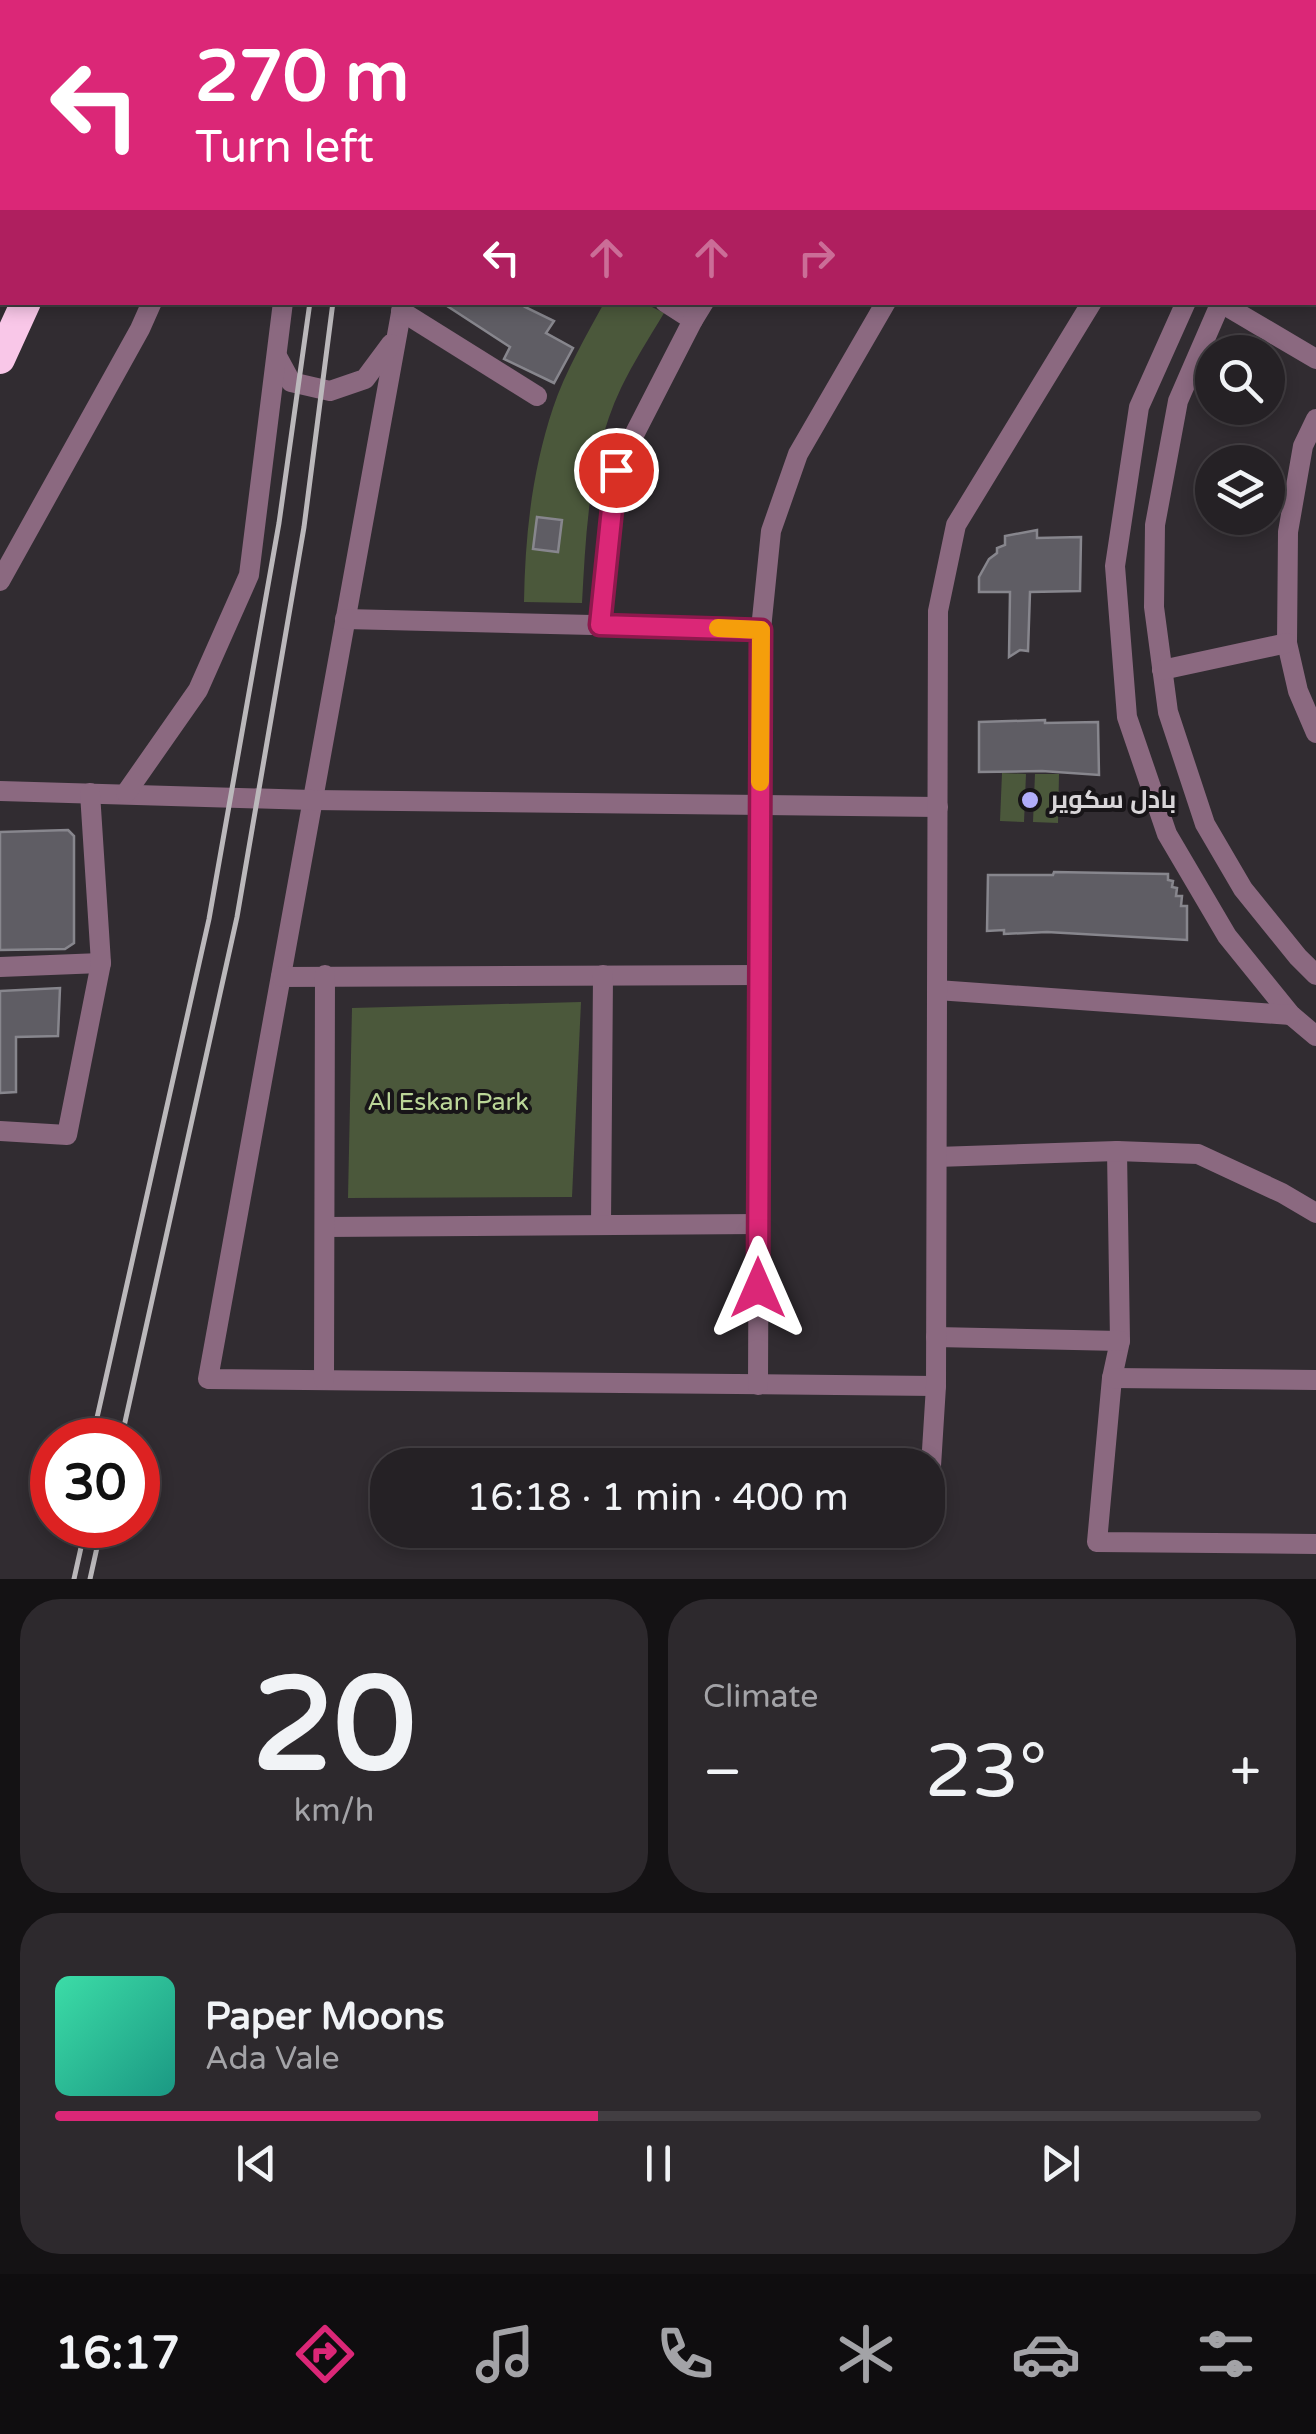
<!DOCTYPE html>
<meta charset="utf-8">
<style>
body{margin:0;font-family:"Varela Round",Cairo,sans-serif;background:#2d292d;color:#f1f3f6;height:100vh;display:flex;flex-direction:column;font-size:38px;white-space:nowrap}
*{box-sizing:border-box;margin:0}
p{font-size:32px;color:#a3a3a7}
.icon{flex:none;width:55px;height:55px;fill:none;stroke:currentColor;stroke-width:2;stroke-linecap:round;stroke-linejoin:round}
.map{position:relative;height:1579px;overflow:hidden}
.side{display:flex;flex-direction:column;gap:20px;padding:20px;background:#141214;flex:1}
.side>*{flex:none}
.banner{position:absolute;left:0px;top:0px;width:1318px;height:305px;box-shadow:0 5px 15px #0003,0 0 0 2px #423e42;background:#db2777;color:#fff;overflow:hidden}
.buttons{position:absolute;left:1195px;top:335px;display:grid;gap:20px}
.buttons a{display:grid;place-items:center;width:90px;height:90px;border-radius:50%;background:#252125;box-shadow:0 5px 15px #0003,0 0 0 2px #423e42;font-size:50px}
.speed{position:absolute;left:30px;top:1418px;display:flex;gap:20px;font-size:50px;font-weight:700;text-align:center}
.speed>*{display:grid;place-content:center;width:130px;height:130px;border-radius:50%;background:#252125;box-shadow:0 5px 15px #0003,0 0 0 2px #423e42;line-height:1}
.speed .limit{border:15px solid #d22;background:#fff;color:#111}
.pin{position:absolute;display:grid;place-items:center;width:85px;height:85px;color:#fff;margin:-42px;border:5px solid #fff;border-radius:50%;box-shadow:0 2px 10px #0007}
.me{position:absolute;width:110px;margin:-55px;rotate:0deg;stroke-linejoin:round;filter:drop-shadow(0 0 8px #0008)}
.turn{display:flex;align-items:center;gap:35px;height:210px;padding:0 30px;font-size:45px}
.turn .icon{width:130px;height:130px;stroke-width:2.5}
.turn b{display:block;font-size:70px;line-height:85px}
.lanes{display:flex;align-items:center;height:95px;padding:0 30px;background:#0003;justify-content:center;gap:50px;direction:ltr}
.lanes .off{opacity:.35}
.big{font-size:75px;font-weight:600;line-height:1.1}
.side .card{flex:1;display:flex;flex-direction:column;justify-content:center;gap:15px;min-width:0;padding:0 35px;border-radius:40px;background:#2d292d}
.side .dial{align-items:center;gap:0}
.dial b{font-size:130px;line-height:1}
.song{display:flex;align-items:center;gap:30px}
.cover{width:120px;height:120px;border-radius:15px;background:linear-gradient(135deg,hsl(160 70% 55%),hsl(170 70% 35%))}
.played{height:10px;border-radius:5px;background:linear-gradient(90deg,#db2777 45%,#423e42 45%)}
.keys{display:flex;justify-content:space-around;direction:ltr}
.heat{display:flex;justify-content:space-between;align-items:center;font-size:55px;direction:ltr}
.side .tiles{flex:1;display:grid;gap:20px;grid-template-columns:1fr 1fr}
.card:last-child{grid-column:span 2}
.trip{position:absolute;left:370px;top:1448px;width:575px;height:100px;border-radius:40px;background:#252125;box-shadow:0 5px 15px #0003,0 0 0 2px #423e42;font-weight:600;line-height:100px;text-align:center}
.tab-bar{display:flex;height:160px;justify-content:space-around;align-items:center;background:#0f0d0f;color:#a3a3a7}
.tab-bar .icon{width:70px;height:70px}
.tab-bar .selected{color:#db2777}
.tab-bar b{font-size:45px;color:#f1f3f6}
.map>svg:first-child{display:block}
</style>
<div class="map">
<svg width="1316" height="1579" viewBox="0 0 1316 1579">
<rect width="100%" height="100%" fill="#312c31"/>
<g fill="#4b583b">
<path d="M 604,303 L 644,303 L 664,313 C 649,338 633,363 621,388 C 589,455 586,531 582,603 L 524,602 C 525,536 532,471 553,408 C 565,372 586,336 604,303 Z"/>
<polygon points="1002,773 1026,774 1024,822 1000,821"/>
<polygon points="1035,774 1059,774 1058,823 1033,822"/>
<polygon points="581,1002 572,1197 348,1198 352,1008"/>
</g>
<g fill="#5f5d64" stroke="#87868d" stroke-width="2.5">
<polygon points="441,302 528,302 525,307 554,321 546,333 573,348 554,383 504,359 510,347"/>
<polygon points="537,517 562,520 558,552 533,549"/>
<polygon points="1037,530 1037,538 1081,537 1080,591 1030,592 1028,651 1020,650 1009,657 1010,592 979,592 979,577 989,559 997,553 997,548 1005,545 1005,536"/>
<polygon points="1045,720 1045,723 1098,722 1099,775 1042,771 979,772 979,722"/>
<polygon points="68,830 74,836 74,943 65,949 0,950 0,832"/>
<polygon points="1054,872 1168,874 1168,880 1173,881 1172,887 1177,888 1176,896 1182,896 1181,906 1187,906 1187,940 1047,932 1004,934 1004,930 987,931 988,875 1053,875"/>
<polygon points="60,988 58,1036 16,1037 16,1092 0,1093 0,991"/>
</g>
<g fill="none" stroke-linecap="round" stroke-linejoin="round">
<g stroke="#8b6980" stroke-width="20">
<polyline points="808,0 812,2"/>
<polyline points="899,0 903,2"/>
<polyline points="961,0 965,2"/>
<polyline points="1146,0 1150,2"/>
<polyline points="295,2 297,0"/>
<polyline points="408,2 408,0"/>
<polyline points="441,2 441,0"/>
<polyline points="504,2 505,0"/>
<polyline points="1267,2 1269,0"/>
<polyline points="1297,2 1299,0"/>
<polyline points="1315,222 1316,222"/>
<polyline points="403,302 208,1379 936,1386"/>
<polyline points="665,302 693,320"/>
<polyline points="1186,302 1139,407 1115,566 1127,717 1167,834 1227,936 1291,1015 1316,1036"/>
<polyline points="1221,302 1178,401 1155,525 1154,607 1168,712 1205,824 1243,889 1298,957 1316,975"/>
<polyline points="1221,303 1316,359"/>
<polyline points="401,311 537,396"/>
<polyline points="278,358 291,382 330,391 365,379 391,344"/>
<polyline points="1316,419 1303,446 1288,532 1287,643 1298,691 1316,733"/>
<polyline points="0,581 140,329 152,302"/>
<polyline points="345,619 761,629"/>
<polyline points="599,625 616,470 693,320 704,302"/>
<polyline points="1162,670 1287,643"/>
<polyline points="0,791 312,800 938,807"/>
<polyline points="126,793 198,690 249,575 283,302"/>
<polyline points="0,967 101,963"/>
<polyline points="281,977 760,975"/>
<polyline points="937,990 1291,1015"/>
<polyline points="0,1131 67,1135 101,963 90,793"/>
<polyline points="1117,1151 1120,1341 1112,1378 1097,1542 1316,1544"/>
<polyline points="937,1157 1117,1151 1198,1154 1282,1193 1316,1213"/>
<polyline points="601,1225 603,975"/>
<polyline points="325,1227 759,1224"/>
<polyline points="936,1337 1120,1341"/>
<polyline points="1112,1378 1316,1380"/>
<polyline points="324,1380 325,975"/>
<polyline points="758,1385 761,629 771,531 798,454 886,302"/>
<polyline points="930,1482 936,1386 938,611 956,525 1092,302"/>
</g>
<g stroke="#f9c7e8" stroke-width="30">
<polyline points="81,2 82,0"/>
<polyline points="166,2 167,0"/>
<polyline points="0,11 2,7"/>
<polyline points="0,141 2,136"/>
<polyline points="0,190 2,184"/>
<polyline points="0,359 26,302"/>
</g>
<g stroke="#bbb8bb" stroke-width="5">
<polyline points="356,2 357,0"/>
<polyline points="92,1440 209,919 279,523 310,302"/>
<polyline points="121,1440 237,917 304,527 333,302"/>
<polyline points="74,1579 86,1525"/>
<polyline points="90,1579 102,1525"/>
</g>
</g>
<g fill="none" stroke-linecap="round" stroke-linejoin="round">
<defs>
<polyline id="route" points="616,470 600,625 761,630 758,1288"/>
</defs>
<use href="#route" stroke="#8e194d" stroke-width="25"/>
<use href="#route" stroke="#db2777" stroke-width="18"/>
<polyline stroke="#f59e0b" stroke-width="18" points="718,628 761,630 760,782"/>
</g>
<circle fill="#b1adfa" stroke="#181518" stroke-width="4" cx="1030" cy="800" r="10"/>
<g text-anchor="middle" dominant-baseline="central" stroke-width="8" stroke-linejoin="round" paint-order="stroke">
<g font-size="25" font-weight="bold" fill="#d8d5d8" stroke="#181518" text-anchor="start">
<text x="1050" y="800">بادل سكوير</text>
</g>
<g font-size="25" fill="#bbd698" stroke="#181518">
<text x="448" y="1102">Al Eskan Park</text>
</g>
</g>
</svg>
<div class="buttons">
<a><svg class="icon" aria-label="search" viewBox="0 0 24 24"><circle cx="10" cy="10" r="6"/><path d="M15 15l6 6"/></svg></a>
<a><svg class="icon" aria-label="layers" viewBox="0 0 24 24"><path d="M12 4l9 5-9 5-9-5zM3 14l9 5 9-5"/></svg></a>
</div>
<div class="speed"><div class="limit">30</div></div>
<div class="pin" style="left:616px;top:470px;background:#d93025"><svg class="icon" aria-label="arrive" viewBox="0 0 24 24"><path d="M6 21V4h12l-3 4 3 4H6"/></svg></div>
<svg class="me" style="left:758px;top:1288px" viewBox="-20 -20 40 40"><path d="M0-17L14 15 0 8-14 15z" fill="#db2777" stroke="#fff" stroke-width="4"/></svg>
<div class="trip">16:18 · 1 min · 400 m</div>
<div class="banner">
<div class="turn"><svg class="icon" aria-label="left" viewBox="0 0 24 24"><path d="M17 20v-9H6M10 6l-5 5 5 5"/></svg><div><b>270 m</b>Turn left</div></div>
<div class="lanes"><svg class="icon" aria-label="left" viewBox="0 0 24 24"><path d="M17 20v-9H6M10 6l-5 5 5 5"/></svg><svg class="icon off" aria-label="ahead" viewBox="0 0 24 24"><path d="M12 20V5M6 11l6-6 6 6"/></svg><svg class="icon off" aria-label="ahead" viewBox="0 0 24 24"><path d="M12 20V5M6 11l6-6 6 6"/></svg><svg class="icon off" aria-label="right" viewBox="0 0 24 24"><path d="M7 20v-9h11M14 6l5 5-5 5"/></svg></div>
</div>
</div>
<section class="side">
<div class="tiles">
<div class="card dial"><b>20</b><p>km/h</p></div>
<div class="card"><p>Climate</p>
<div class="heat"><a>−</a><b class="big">23°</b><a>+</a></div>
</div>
<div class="card">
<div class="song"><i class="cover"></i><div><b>Paper Moons</b><p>Ada Vale</p></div></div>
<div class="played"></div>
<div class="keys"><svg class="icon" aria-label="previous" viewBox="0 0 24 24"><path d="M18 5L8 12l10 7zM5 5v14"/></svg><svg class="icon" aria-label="pause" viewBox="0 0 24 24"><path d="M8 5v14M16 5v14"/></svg><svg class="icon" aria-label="next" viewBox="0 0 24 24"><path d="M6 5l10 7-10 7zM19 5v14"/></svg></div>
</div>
</div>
</section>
<nav class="tab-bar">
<b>16:17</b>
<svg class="icon selected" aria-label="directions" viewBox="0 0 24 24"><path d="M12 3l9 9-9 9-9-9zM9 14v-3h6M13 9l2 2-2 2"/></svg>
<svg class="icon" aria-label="music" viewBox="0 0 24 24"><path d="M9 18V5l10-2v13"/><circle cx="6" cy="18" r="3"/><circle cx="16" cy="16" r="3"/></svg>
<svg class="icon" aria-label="phone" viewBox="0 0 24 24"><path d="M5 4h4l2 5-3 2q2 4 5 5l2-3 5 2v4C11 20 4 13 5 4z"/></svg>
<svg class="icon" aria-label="climate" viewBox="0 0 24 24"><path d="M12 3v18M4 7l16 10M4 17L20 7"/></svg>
<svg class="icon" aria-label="car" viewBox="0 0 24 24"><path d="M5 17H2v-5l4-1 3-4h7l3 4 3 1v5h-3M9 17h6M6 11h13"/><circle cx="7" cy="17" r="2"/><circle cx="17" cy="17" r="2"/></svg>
<svg class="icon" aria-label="filters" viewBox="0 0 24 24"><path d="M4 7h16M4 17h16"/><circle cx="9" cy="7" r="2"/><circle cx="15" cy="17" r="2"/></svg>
</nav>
